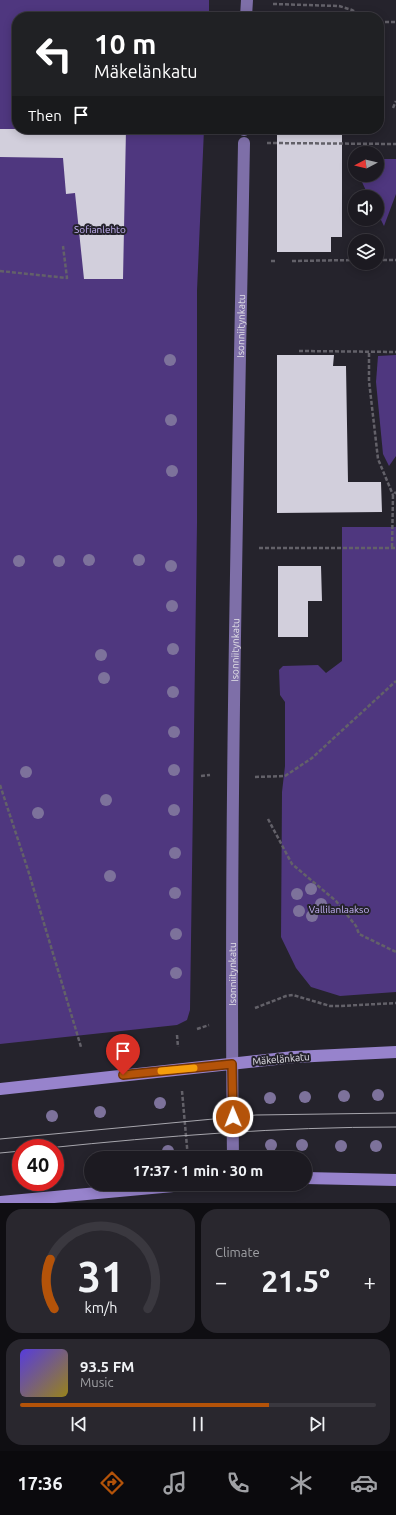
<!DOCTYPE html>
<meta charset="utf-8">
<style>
body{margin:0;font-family:Ubuntu,sans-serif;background:#29272e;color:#f1f3f6;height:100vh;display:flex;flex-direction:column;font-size:15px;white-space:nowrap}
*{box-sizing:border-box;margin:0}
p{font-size:13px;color:#a0a1a5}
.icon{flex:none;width:22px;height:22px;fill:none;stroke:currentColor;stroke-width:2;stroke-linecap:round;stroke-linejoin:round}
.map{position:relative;height:1203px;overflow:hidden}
.drawer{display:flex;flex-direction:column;gap:6px;padding:6px;background:#0f0e12;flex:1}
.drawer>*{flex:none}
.banner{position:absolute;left:12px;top:12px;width:372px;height:122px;border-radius:16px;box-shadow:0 2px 10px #0003,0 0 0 1px #3a383f;background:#202124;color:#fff;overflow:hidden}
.needle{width:26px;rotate:263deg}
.buttons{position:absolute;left:348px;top:146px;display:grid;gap:8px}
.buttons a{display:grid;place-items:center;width:36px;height:36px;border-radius:50%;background:#1c1a21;box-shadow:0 2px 10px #0003,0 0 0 1px #3a383f;font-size:20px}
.speed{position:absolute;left:12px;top:1139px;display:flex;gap:8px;font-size:20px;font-weight:700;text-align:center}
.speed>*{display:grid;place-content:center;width:52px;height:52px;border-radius:50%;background:#1c1a21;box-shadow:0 2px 10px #0003,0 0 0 1px #3a383f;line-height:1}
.speed .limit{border:6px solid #d22;background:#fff;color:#111}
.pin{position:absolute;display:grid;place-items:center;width:34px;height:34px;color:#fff;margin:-41px -17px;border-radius:50% 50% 50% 0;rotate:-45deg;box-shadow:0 0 4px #0007}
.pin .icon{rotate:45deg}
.me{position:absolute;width:44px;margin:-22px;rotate:359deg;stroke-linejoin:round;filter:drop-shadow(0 0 3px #0008)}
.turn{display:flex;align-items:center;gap:14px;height:84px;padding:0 16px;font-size:18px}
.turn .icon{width:52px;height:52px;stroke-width:2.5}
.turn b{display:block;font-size:28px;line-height:34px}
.then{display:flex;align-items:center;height:38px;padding:0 16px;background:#0003;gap:8px;font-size:15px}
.big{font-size:30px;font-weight:700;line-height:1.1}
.drawer .card{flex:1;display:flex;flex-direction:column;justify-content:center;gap:6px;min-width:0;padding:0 14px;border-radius:16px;background:#29272e}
.drawer .dial{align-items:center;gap:0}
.dial svg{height:104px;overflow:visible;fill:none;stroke:#3a383f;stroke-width:7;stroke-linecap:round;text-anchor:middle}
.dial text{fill:#f1f3f6;stroke:none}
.song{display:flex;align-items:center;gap:12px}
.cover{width:48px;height:48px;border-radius:6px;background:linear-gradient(135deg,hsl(250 70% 55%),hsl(50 70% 35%))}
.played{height:4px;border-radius:2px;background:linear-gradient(90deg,#b45309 70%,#3a383f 70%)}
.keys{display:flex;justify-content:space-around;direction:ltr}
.heat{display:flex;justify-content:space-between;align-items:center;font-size:22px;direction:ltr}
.drawer .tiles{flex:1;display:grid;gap:6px;grid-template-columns:1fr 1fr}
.card:last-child{grid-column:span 2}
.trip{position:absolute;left:84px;top:1151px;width:228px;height:40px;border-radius:20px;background:#1c1a21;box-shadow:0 2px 10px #0003,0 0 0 1px #3a383f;font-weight:700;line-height:40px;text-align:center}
.dock{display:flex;height:64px;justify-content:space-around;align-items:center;background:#0b0a0d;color:#a0a1a5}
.dock .icon{width:28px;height:28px}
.dock .on{color:#b45309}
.dock b{font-size:18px;color:#f1f3f6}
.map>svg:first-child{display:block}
</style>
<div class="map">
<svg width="396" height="1203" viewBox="0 0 396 1203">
<rect width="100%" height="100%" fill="#25232c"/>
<g fill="#4f377f">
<polygon points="0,0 209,0 209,17 17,17 17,129 204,129 197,291 197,523 190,1010 187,1020 177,1025 0,1044"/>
<polygon points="383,159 396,159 396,194 384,226 377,212 377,197 369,197 362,182 368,175 377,175 377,165"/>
<polygon points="396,355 396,456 389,466 383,454 376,382 378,356"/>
<polygon points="342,527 396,527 396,992 340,996 311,987 296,968 281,937 282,792 285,766 285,702 280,695 279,670 283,666 318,665 326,673 342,661"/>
</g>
<g fill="#d2cfdc">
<polygon points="0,129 126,129 123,279 84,279 75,193 66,194 63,158 0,157"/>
<polygon points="277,129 342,129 342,237 331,237 331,252 277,252"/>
<polygon points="277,355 334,355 333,366 346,366 348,482 381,482 382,512 277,513"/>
<polygon points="278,566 321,566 322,601 308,601 308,637 278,637"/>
</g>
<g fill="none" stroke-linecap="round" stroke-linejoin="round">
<g stroke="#636169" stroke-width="2.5" stroke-dasharray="4 2" stroke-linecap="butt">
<polyline points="273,4 339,6 352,10 364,17"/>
<polyline points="379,22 396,22"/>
<polyline points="393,108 396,101"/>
<polyline points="267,143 396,144"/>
<polyline points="377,260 396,260"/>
<polyline points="271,261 277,261"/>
<polyline points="292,261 355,260"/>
<polyline points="0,271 67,278 63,246"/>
<polyline points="299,351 396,352"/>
<polyline points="369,353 369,381 378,459 393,495"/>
<polyline points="392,547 393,495 396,492"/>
<polyline points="259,548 396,548"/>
<polyline points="201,776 210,775"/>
<polyline points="255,777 285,776 312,758 396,681"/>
<polyline points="0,785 28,870 81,1047"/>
<polyline points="268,819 292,864 336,901 356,926 359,934 396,952"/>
<polyline points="255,1008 286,996 293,995 330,1006 341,1006 396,1003"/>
<polyline points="197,1029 209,1025"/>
<polyline points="177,1035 178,1047"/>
<polyline points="182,1091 188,1158"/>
</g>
<g stroke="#7e6fa8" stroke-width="12">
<polyline points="246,17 247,0"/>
<polyline points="244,130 244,129"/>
<path id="s1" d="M 233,1158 C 229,820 238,481 244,143"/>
</g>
<g stroke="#9783cc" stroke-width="12">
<polyline points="0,1089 294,1057 396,1052"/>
<polyline points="305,1178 396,1180"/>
<polyline points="0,1202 195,1184"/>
</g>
<g stroke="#a7a6ad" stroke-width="1">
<polyline points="0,1139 256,1115 396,1113"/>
<path d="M 48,1148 C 164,1136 279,1127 396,1127"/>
<polyline points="0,1153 21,1151"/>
</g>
</g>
<g fill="#7d729b">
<circle cx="170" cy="360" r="6"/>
<circle cx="171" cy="420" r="6"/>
<circle cx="172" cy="471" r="6"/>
<circle cx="89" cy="560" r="6"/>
<circle cx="139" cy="560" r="6"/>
<circle cx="19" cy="561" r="6"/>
<circle cx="59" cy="561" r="6"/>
<circle cx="171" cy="566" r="6"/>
<circle cx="172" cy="606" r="6"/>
<circle cx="173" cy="649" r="6"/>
<circle cx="101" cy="655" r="6"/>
<circle cx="104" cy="678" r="6"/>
<circle cx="173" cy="692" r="6"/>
<circle cx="174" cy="732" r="6"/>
<circle cx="174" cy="770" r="6"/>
<circle cx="26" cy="772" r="6"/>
<circle cx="106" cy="800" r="6"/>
<circle cx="174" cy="810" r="6"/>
<circle cx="38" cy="813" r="6"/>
<circle cx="175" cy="853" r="6"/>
<circle cx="110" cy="876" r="6"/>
<circle cx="311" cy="889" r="6"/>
<circle cx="175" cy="893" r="6"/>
<circle cx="297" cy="894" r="6"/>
<circle cx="321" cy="904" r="6"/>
<circle cx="299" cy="911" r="6"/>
<circle cx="312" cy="916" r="6"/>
<circle cx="176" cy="934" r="6"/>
<circle cx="176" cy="973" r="6"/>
<circle cx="378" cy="1095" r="6"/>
<circle cx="344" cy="1096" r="6"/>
<circle cx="305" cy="1097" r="6"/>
<circle cx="270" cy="1098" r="6"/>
<circle cx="160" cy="1103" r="6"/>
<circle cx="100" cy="1112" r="6"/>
<circle cx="52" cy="1116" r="6"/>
<circle cx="271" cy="1145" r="6"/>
<circle cx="302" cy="1145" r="6"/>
<circle cx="341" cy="1146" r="6"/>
<circle cx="376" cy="1146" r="6"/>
<circle cx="168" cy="1151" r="6"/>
</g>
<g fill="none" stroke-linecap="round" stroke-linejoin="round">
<defs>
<polyline id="route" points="123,1075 232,1064 233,1117"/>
</defs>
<use href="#route" stroke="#753606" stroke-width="10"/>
<use href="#route" stroke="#b45309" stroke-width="7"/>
<polyline stroke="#f59e0b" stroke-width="7" points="161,1071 194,1068"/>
</g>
<g text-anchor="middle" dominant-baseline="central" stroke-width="4" stroke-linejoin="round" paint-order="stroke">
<g font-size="10" fill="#c5b3f6" stroke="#25232c">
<text x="100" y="229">Sofianlehto</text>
<text x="339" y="909">Vallilanlaakso</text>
</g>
<g font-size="10" fill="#e2e1e7" stroke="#25232c">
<text stroke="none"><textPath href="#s1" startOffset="832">Isonniitynkatu</textPath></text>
<text stroke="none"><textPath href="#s1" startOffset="508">Isonniitynkatu</textPath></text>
<text stroke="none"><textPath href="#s1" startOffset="184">Isonniitynkatu</textPath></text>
<text transform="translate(281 1059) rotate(-5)">Mäkelänkatu</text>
</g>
</g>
</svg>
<div class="buttons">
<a><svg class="needle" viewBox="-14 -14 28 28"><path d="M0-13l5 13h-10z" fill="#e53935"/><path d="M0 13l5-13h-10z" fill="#a0a1a5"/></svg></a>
<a><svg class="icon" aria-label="sound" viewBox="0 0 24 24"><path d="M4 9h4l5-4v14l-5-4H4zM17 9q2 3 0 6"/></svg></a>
<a><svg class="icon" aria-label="layers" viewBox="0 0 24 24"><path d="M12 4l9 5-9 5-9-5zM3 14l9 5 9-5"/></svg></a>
</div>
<div class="speed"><div class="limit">40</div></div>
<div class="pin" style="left:123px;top:1075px;background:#d93025"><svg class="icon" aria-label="arrive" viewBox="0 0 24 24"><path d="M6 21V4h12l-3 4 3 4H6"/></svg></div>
<svg class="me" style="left:233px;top:1117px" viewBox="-20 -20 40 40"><circle r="17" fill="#b45309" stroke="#fff" stroke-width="3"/><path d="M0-11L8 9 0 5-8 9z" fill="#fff"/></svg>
<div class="trip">17:37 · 1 min · 30 m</div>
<div class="banner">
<div class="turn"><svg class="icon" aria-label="left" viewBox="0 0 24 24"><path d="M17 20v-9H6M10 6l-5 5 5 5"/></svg><div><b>10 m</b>Mäkelänkatu</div></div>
<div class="then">Then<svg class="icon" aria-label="arrive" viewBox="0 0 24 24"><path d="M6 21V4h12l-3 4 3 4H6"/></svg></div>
</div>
</div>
<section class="drawer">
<div class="tiles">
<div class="card dial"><svg viewBox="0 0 100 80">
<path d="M14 69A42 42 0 1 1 86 69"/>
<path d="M14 69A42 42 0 0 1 11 31" stroke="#b45309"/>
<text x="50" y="56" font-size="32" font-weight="700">31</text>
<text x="50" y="72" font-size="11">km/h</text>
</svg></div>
<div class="card"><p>Climate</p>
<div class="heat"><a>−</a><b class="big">21.5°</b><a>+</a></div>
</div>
<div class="card">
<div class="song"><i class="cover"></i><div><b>93.5 FM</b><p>Music</p></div></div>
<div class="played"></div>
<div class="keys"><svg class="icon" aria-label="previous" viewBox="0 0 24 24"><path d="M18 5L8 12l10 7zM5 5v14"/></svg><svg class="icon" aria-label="pause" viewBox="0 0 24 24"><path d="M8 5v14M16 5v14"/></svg><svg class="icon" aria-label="next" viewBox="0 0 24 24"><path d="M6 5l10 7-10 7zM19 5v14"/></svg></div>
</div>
</div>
</section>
<nav class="dock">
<b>17:36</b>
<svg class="icon on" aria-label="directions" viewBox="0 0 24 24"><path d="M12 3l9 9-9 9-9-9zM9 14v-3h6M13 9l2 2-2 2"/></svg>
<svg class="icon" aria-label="music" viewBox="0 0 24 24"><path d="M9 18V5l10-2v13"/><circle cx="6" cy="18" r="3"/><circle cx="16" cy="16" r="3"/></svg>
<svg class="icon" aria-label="phone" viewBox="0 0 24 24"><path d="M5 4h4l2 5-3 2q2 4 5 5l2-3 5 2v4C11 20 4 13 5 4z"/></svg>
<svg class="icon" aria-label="climate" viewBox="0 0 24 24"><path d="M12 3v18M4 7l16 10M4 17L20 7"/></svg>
<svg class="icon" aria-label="car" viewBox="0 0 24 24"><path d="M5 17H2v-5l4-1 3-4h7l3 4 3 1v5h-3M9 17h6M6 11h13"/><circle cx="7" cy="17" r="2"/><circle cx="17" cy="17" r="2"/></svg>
</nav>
